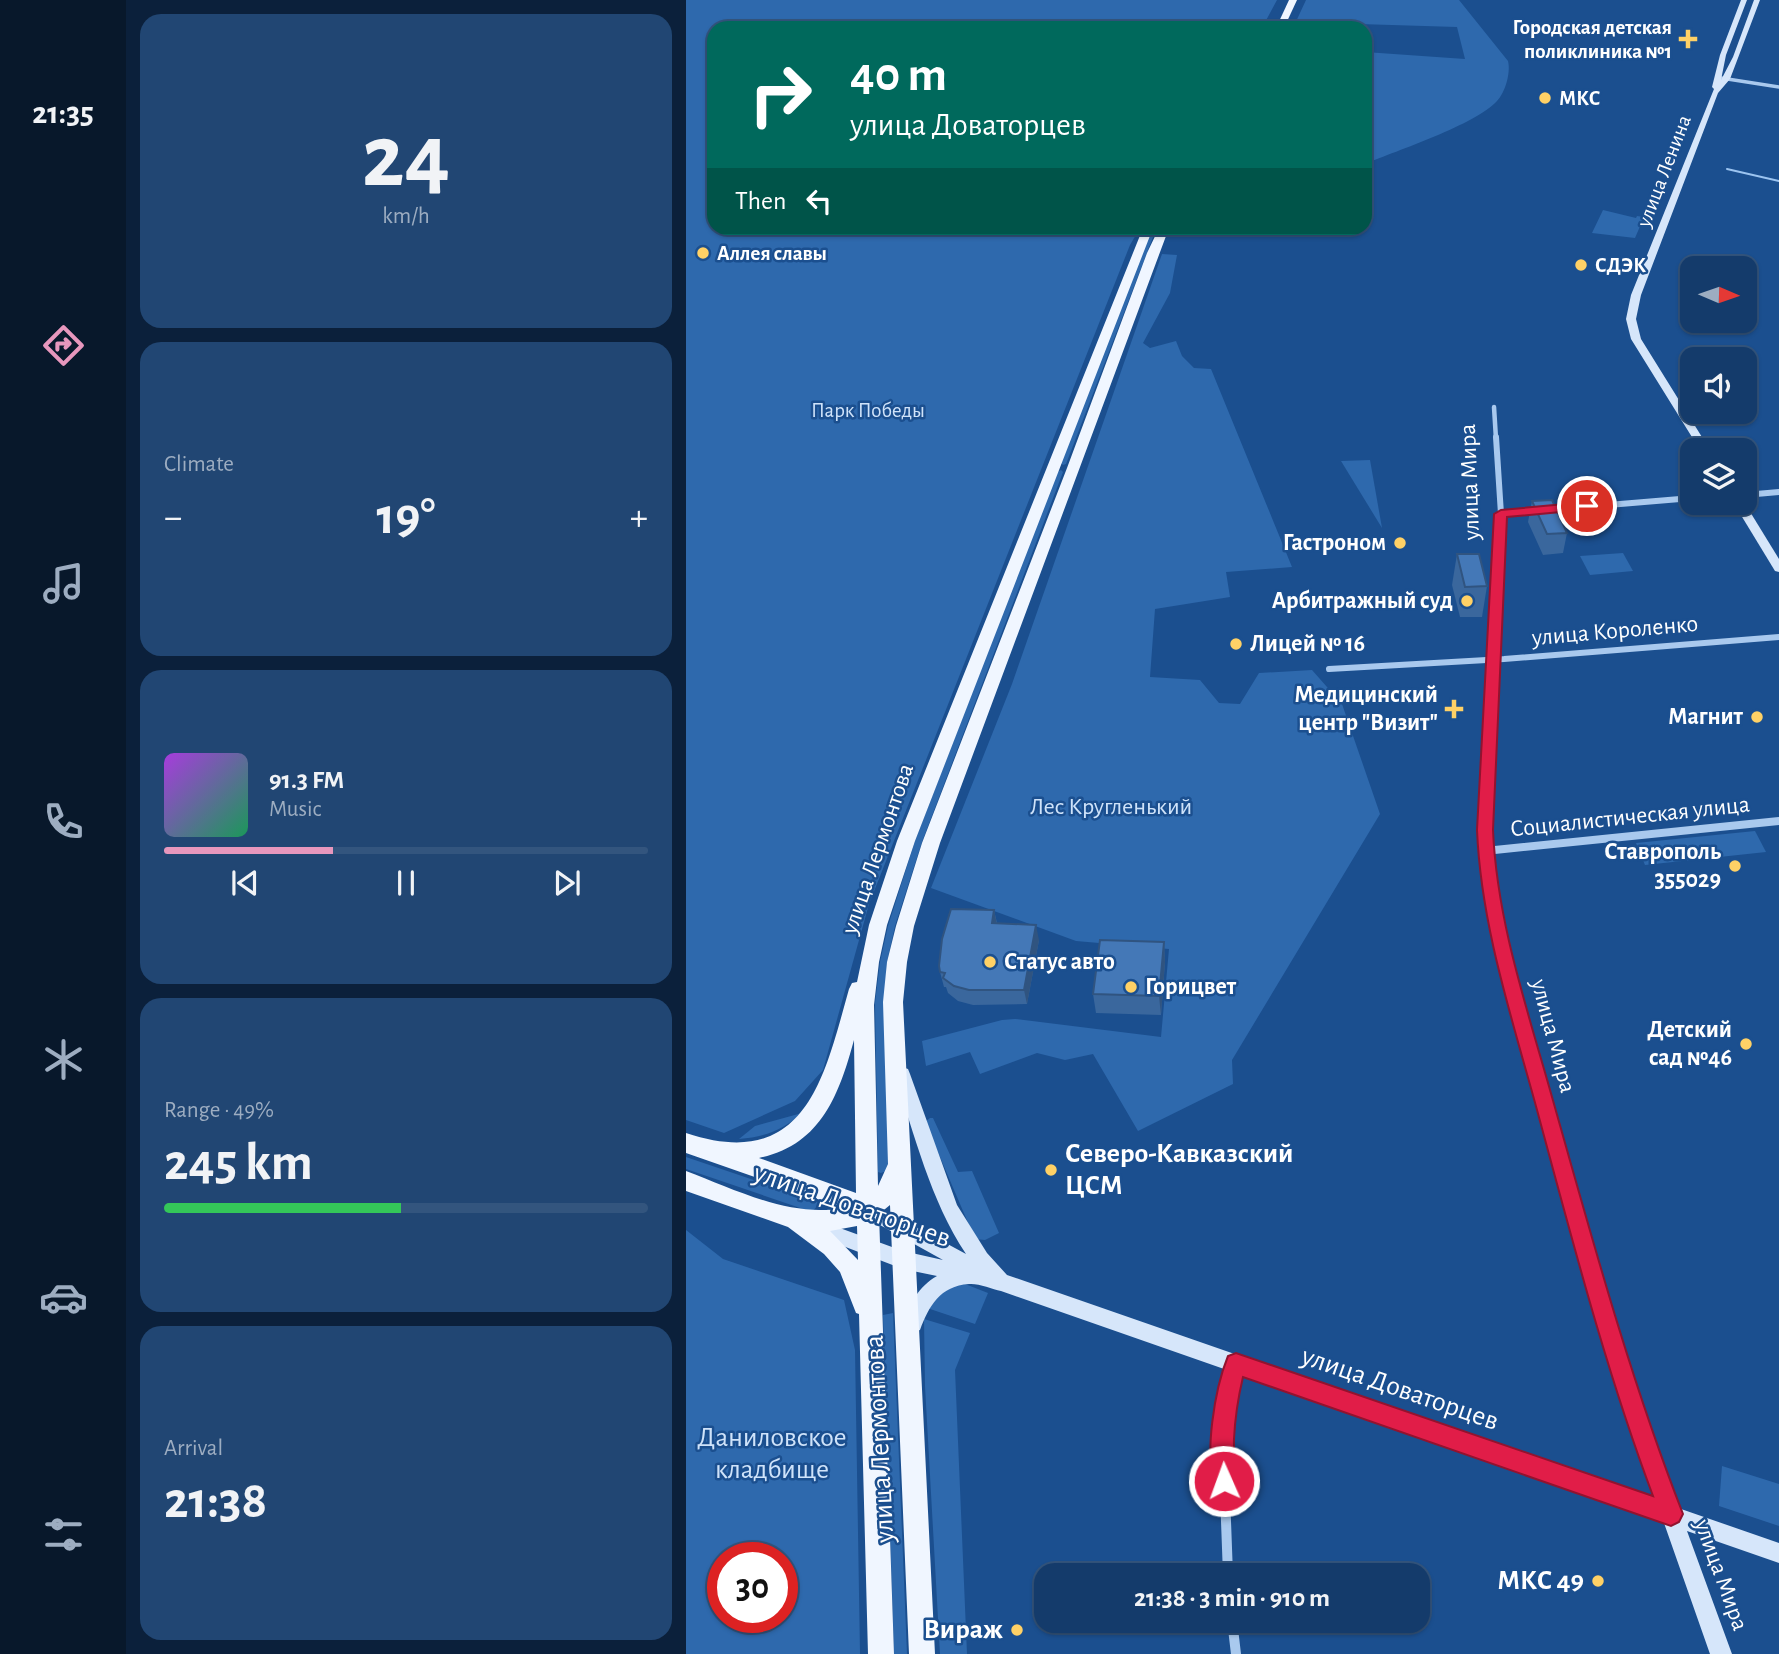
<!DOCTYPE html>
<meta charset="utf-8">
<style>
body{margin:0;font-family:"Alegreya Sans",sans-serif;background:#214673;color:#f1f3f6;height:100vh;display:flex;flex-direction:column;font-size:26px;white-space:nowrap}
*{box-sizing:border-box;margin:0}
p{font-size:23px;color:#9dadc1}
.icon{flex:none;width:38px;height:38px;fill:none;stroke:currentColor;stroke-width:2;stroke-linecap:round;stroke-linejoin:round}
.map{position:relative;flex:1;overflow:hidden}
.drawer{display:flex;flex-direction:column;gap:14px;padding:14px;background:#0b203b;width:560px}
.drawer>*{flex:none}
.top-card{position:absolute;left:21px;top:21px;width:665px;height:214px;border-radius:21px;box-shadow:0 2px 5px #0004,0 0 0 2px #33557e;background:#00695c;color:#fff;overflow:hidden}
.needle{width:46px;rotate:92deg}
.controls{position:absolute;left:994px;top:256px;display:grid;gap:14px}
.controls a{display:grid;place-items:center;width:77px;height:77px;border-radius:14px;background:#143b6b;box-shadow:0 2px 5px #0004,0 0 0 2px #33557e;font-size:35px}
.speed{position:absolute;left:21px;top:1542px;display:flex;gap:14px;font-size:35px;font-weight:700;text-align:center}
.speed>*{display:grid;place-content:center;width:91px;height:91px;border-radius:50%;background:#143b6b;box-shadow:0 2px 5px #0004,0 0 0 2px #33557e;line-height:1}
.speed .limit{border:10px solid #d22;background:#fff;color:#111}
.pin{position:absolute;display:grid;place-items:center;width:60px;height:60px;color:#fff;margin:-30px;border:4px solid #fff;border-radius:50%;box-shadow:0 2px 7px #0007}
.me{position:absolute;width:77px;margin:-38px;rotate:358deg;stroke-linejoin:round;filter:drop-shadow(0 0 5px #0008)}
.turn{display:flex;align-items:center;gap:24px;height:147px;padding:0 28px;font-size:32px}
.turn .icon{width:91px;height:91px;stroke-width:2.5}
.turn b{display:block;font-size:49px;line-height:60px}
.then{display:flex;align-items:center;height:66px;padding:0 28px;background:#0003;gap:14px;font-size:26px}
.big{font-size:52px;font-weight:600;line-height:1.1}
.drawer .widget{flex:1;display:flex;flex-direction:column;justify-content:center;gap:10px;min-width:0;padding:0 24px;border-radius:21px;background:#214673}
.drawer .dial{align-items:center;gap:0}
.dial b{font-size:91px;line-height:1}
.song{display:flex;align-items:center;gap:21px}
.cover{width:84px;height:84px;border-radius:10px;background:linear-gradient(135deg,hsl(280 70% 55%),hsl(150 70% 35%))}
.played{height:7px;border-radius:4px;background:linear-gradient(90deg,#e797bd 35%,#33557e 35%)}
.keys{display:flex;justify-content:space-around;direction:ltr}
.heat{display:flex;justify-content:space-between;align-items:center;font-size:38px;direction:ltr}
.charge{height:10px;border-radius:5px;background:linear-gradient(90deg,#34c759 49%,#33557e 0)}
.trip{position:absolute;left:348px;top:1563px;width:396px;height:70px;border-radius:21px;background:#143b6b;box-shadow:0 2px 5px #0004,0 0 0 2px #33557e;font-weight:600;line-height:70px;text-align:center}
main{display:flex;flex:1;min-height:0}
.dock{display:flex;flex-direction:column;width:126px;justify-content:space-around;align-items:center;background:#08182b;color:#9dadc1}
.dock .icon{width:49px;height:49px}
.dock .selected{color:#e797bd}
.dock b{font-size:32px;color:#f1f3f6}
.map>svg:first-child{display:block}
</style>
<main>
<nav class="dock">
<b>21:35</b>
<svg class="icon selected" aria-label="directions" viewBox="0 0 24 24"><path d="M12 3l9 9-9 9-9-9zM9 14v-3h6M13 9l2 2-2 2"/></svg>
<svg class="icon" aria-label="music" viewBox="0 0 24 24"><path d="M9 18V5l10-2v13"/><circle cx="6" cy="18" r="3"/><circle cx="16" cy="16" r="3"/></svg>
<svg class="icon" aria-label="phone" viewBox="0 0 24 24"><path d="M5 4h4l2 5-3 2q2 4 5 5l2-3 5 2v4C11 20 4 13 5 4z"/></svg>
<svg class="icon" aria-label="climate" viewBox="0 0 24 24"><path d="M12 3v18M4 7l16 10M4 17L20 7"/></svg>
<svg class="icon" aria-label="car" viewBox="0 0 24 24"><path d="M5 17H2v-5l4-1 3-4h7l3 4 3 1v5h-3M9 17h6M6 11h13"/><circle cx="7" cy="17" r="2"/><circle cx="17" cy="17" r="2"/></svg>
<svg class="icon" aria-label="filters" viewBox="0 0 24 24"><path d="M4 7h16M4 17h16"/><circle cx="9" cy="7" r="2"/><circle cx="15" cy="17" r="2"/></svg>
</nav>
<section class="drawer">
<div class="widget dial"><b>24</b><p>km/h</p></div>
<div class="widget"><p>Climate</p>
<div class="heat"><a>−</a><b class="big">19°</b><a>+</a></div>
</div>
<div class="widget">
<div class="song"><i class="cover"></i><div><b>91.3 FM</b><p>Music</p></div></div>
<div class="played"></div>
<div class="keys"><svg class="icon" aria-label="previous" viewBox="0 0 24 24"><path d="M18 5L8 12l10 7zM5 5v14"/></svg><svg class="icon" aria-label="pause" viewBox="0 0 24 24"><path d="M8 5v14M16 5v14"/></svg><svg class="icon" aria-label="next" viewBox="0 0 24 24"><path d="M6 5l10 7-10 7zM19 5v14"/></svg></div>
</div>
<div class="widget"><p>Range · 49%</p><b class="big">245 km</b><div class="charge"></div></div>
<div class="widget"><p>Arrival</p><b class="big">21:38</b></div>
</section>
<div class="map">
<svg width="1093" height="1654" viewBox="0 0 1093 1654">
<rect width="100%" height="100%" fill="#1b4f8f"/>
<g fill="#2e69ad" fill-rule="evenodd">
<polygon points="0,0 591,0 576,28 28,28 28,228 454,228 444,245 183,904 137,1070 109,1101 38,1133 0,1120"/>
<path d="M 620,0 L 773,0 L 822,61 C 825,73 819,93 811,101 C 789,125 712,150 679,164 L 679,52 L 779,59 L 771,27 L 640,23 L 639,28 L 607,28 Z"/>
<polygon points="917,210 950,218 951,216 958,217 949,238 906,233"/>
<polygon points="463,236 467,237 380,464 377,465 375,463"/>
<polygon points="476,254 491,255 484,293 457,343 464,348 490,341 496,356 508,368 525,369 606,567 540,572 544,597 469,609 464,677 514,680 533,703 554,704 573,673 626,670 656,704 694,814 546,1060 547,1084 452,1131 407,1054 379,1060 351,1053 294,1074 284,1052 240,1066 236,1041 316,1020 329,1019 475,1037 483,949 390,941 245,888 326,684"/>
<polygon points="684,460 696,528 655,461"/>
<polygon points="375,470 377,472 236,842 209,926 201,962 198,1002 203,1170 195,1173 192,1172 189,1003 194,962 202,926 229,841 371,472"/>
<polygon points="937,553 947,571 904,575 894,556"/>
<polygon points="1069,831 1080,852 959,865 950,843"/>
<path d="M 116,1113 C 97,1130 79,1137 53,1139 L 69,1126 Z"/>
<polygon points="244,1118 247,1118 272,1172 286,1171 313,1233 299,1240 289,1239 239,1122"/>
<polygon points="0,1157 132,1202 132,1205 126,1212 0,1169"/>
<path d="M 0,1230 L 37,1259 L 158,1300 L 169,1350 L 174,1654 L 0,1654 ZM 37,1558 L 96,1558 L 96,1617 L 37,1617 Z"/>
<polygon points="279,1284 302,1293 289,1324 241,1308 259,1287"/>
<polygon points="207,1313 221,1654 208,1654 197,1315"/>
<polygon points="238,1319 284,1333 269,1370 281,1654 254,1654 239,1386"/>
<polygon points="1036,1466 1093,1484 1093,1526 1033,1506"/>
</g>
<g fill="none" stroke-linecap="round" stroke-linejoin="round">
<polyline stroke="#9cc4f0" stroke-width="2" points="1041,169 1093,181"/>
<polyline stroke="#a9c9ee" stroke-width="3.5" points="1035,78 1093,87"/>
<polyline stroke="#a9c9ee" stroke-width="4.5" points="808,407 810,439"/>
<g stroke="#a9c9ee" stroke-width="6">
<polyline points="1059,495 1093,492"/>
<polyline points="815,514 1006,498"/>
<polyline points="643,669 818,659 1093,637"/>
<polyline points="803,752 815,514 810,437"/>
</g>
<g stroke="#a9c9ee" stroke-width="8">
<path d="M 803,750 C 801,787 797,825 800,863 C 808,960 845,1055 871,1149"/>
<polyline points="799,851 1093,821"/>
</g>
<g stroke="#a9c9ee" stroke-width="10">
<polyline points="870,1147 930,1352 984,1510"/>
<polyline points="542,1575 537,1440 540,1402 550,1364"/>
<polyline points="546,1620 550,1654"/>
</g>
<g fill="#d6e6fa" fill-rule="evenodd">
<polygon points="1055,0 1061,0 1040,55 1035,80 1047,57 1068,0 1074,0 1044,79 1032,93 955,295 950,319 955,339 1024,450 1014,450 945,339 940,319 945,295 1028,89 1026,87 1034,55"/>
<polygon points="1047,502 1058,502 1093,559 1093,572 1089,571"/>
<path d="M 216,1067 L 222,1069 L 224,1074 L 271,1205 L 301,1253 L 321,1275 L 1093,1543 L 1093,1563 L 1001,1531 L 1046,1654 L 1024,1654 L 978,1523 L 315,1291 C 306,1289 292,1283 283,1284 C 254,1286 243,1306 234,1330 L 227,1332 L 220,1330 L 218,1323 C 224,1303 232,1287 251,1276 L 217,1269 L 123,1233 L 120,1227 L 123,1221 L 129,1219 L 217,1251 L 257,1260 L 176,1215 L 173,1209 L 176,1203 L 182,1201 L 280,1254 C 244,1200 229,1135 208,1074 L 210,1069 Z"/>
</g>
<g fill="#f0f6ff" fill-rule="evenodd">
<polygon points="603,0 611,0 598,28 590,28"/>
<path d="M 457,228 L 467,228 L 229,841 L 201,925 L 193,962 L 188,1005 L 192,1186 L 202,1164 L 197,1002 L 201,962 L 210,926 L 236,843 L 381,468 L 461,253 L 473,228 L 483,228 L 254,843 L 228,926 L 221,962 L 217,1002 L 249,1654 L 223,1654 L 204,1205 L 193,1214 L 208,1654 L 182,1654 L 173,1314 L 170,1313 L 154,1272 L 138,1254 L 102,1227 L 0,1191 L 0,1171 C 48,1189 104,1218 157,1208 L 0,1153 L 0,1133 C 120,1173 138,1078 163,989 L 166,983 L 171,982 L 183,925 L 211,841 ZM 168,1040 L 170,1193 L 73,1158 C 135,1145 153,1095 168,1040 ZM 171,1226 L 172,1260 L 144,1231 Z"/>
</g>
</g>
<g fill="#3a679d">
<polygon points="846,501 881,533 877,553 857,555 842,522"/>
<polygon points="771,554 801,586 796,617 774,617 766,585"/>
<polygon points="308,910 311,923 353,940 341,1004 287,1005 272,1001 262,993 260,987 258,987 254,972"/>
<polygon points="478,942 479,962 475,1015 410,1013 407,994"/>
</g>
<g fill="#305480">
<polygon points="308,910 311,925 306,923"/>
<polygon points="350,925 353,940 341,1004 338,990"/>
<polygon points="478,942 479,962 475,1015 473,996"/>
</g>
<g fill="#4478b7" stroke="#305480" stroke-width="2">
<polygon points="866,500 881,533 861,534 846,501"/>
<polygon points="771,554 793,554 801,586 779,587"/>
<polygon points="265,909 308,910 306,923 350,925 338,990 283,990 268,986 257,978 259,973 254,972 253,966 256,939"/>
<polygon points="414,940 478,942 473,996 407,994"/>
</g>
<path fill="#e11d48" stroke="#92132f" stroke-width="2" d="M 901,502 L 906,503 L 906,509 L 821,517 L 807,830 C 811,924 843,1014 868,1104 C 907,1242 945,1381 997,1514 L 993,1522 L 985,1526 L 557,1377 C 552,1398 549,1418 548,1439 C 547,1455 553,1473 546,1489 L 538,1492 L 530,1489 C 517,1456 529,1388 542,1356 L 550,1353 L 967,1496 C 920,1371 886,1239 851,1110 C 826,1018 795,926 791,830 L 808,514 L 815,510 Z"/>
<g fill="#ffd166" stroke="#1b4f8f" stroke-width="2.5">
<path d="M998.5 28.5h7v7h7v7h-7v7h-7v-7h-7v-7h7z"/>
<circle cx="859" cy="98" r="7"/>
<circle cx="17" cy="253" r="7"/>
<circle cx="895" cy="265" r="7"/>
<circle cx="714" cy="543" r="7"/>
<circle cx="781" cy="601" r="7"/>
<circle cx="550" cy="644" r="7"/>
<path d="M764.5 698.5h7v7h7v7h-7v7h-7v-7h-7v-7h7z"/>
<circle cx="1071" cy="717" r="7"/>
<circle cx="1049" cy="866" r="7"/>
<circle cx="304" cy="962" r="7"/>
<circle cx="445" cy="987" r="7"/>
<circle cx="1060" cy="1044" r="7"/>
<circle cx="365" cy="1170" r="7"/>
<circle cx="912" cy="1581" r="7"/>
<circle cx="331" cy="1630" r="7"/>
</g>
<g text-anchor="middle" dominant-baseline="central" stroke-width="5" stroke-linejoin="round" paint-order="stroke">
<g font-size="21" font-weight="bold" fill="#fff" stroke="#1b4f8f" text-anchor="start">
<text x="986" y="27" text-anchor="end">Городская детская<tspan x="986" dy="24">поликлиника №1</tspan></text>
<text x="873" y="98">МКС</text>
<text x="31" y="253">Аллея славы</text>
<text x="909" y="265">СДЭК</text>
</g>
<g font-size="21" fill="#fff" stroke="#1b4f8f">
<text transform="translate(978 171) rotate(-69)">улица Ленина</text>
</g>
<g font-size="21" fill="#cfe3fa" stroke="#1b4f8f">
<text x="182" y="410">Парк Победы</text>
</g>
<g font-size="24" fill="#fff" stroke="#1b4f8f">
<text transform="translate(784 482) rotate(-92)">улица Мира</text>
<text transform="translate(929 631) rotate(-5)">улица Короленко</text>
<text transform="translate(944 817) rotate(-6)">Социалистическая улица</text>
<text transform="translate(192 849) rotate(-71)">улица Лермонтова</text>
<text transform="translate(867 1036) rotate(75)">улица Мира</text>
<text transform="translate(1035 1575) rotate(70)">улица Мира</text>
</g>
<g font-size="24" font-weight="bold" fill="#fff" stroke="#1b4f8f" text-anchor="end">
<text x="700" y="543">Гастроном</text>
<text x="767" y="601">Арбитражный суд</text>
<text x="564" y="644" text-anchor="start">Лицей № 16</text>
<text x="752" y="695">Медицинский<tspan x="752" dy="28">центр "Визит"</tspan></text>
<text x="1057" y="717">Магнит</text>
<text x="1035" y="852">Ставрополь<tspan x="1035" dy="28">355029</tspan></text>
<text x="318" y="962" text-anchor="start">Статус авто</text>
<text x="459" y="987" text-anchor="start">Горицвет</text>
<text x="1046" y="1030">Детский<tspan x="1046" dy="28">сад №46</tspan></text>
</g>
<g font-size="24" fill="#cfe3fa" stroke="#1b4f8f">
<text x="425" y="807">Лес Кругленький</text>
</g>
<g font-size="28" font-weight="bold" fill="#fff" stroke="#1b4f8f" text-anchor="end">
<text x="379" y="1154" text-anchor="start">Северо-Кавказский<tspan x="379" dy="32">ЦСМ</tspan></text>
<text x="898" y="1581">МКС 49</text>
<text x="317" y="1630">Вираж</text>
</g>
<g font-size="28" fill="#fff" stroke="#1b4f8f">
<text transform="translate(166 1206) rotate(19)">улица Доваторцев</text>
<text transform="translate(714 1389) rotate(19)">улица Доваторцев</text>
<text transform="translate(194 1439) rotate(-93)">улица Лермонтова</text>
</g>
<g font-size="28" fill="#cfe3fa" stroke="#1b4f8f">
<text x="86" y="1438">Даниловское<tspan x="86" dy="32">кладбище</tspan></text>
</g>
</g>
</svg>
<div class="controls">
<a><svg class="needle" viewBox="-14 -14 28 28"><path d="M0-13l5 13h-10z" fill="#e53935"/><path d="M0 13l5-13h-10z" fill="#9dadc1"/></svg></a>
<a><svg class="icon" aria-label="sound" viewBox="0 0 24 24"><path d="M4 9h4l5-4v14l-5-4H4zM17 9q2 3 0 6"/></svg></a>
<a><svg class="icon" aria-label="layers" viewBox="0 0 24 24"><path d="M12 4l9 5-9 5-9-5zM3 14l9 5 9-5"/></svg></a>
</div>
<div class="speed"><div class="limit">30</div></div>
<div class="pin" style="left:901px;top:506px;background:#d93025"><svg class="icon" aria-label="arrive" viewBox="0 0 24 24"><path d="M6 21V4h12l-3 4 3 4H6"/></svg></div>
<svg class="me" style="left:538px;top:1481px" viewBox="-20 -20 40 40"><circle r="17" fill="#e11d48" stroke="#fff" stroke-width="3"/><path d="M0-11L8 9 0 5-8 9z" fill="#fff"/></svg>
<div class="trip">21:38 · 3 min · 910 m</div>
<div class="top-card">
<div class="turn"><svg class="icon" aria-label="right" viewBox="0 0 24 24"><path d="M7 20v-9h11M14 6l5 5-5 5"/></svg><div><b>40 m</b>улица Доваторцев</div></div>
<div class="then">Then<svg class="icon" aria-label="left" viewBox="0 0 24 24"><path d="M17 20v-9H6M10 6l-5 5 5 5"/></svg></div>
</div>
</div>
</main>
